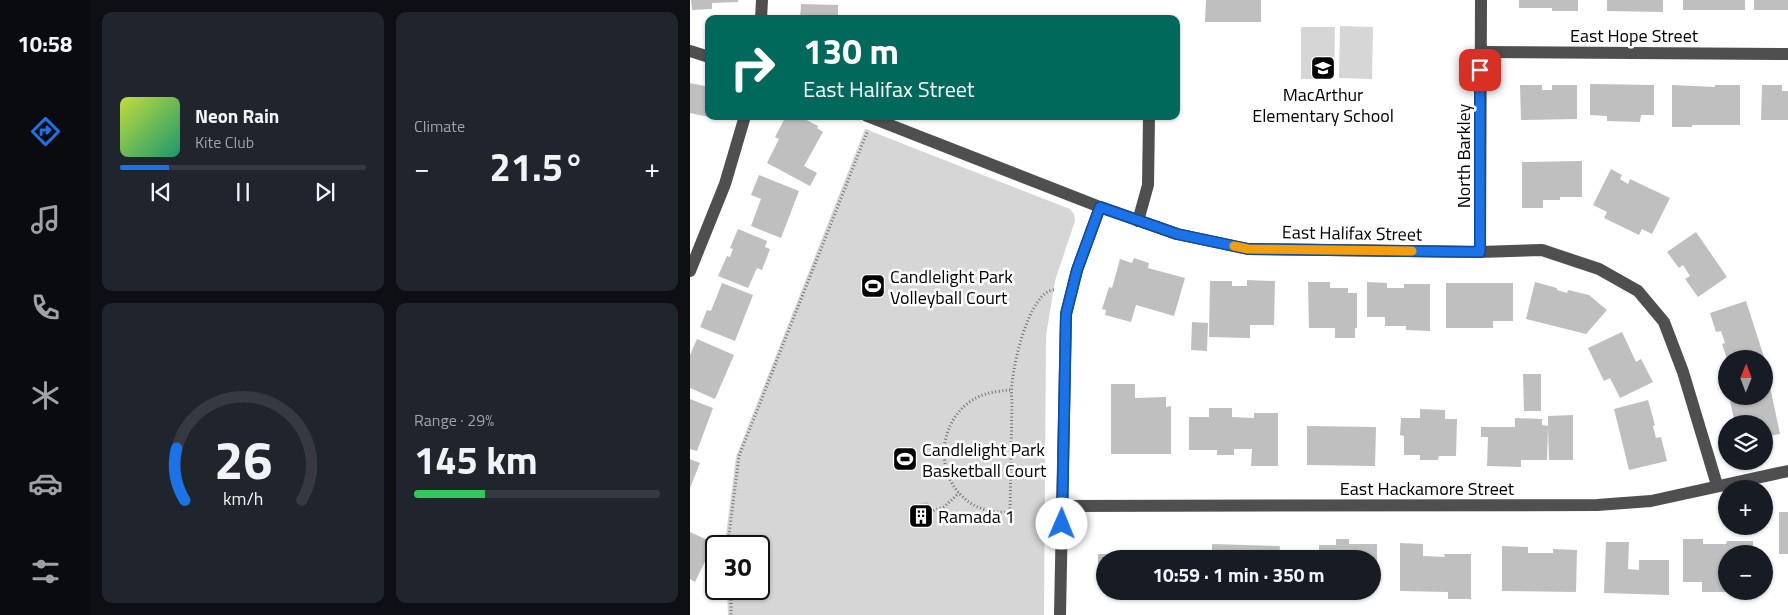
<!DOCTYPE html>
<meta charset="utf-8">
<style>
body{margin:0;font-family:"Titillium Web",sans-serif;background:#20242c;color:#f1f3f6;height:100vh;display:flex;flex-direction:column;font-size:19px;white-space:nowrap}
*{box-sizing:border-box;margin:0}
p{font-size:16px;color:#9ea1a6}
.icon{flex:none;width:28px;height:28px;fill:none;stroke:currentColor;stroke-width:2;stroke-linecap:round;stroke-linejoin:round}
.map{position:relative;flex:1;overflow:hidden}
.panel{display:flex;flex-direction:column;gap:12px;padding:12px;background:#0d0f14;width:600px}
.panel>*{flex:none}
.guide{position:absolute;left:15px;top:15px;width:475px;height:105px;border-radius:10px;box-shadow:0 1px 4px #0004;background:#00695c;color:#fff;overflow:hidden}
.needle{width:32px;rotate:1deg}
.fabs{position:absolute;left:1028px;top:350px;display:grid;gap:10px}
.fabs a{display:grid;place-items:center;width:55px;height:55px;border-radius:50%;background:#171b24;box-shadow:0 1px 4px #0004;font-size:25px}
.speed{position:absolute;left:15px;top:535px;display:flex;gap:10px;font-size:25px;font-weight:700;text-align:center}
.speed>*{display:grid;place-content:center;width:65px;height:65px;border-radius:50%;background:#171b24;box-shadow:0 1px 4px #0004;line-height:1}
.speed .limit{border:2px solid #111;border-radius:8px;background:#fff;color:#111}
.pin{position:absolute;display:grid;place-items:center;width:42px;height:42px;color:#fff;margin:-21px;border-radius:10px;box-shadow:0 2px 8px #0006}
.me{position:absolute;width:55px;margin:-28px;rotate:1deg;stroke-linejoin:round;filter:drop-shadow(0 0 4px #0008)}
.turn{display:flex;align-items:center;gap:18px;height:105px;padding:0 15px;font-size:22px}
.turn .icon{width:65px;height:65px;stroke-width:2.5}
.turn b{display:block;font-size:35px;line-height:42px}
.big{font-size:38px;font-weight:700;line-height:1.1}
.panel .tile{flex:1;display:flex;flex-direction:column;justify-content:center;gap:8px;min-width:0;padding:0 18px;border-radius:10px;background:#20242c}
.panel .dial{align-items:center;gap:0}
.dial svg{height:130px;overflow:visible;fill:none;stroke:#363941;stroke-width:7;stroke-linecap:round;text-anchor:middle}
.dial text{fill:#f1f3f6;stroke:none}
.song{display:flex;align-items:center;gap:15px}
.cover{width:60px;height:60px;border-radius:8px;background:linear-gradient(135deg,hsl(70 70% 55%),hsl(160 70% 35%))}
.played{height:5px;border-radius:2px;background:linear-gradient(90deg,#1a73e8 20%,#363941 20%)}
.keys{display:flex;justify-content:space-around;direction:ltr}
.heat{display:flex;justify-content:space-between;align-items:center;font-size:28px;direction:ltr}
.charge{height:8px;border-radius:4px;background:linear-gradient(90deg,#34c759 29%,#363941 0)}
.panel .tiles{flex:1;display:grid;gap:12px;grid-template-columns:repeat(2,1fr)}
.trip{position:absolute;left:406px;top:550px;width:285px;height:50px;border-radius:25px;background:#171b24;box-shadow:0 1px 4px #0004;font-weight:700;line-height:50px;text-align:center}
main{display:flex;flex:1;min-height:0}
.menu{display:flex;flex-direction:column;width:90px;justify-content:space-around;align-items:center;background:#090b0e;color:#9ea1a6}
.menu .icon{width:35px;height:35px}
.menu .selected{color:#1a73e8}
.menu b{font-size:22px;color:#f1f3f6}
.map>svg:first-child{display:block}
</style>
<main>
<nav class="menu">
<b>10:58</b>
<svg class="icon selected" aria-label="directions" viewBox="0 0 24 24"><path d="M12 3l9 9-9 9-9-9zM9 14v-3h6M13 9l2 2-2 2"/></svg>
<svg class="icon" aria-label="music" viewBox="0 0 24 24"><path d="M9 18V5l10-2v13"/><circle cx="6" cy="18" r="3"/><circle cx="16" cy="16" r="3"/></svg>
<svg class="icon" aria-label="phone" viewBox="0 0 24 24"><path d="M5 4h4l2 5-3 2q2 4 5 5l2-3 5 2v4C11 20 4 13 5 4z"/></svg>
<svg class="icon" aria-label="climate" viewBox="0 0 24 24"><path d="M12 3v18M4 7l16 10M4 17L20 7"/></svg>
<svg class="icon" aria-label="car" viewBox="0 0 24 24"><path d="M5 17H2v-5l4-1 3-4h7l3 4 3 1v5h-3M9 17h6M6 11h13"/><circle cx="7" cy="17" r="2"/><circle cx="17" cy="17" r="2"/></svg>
<svg class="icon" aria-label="filters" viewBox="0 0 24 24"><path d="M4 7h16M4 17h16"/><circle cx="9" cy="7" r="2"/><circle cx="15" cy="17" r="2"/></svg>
</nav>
<section class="panel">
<div class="tiles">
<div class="tile">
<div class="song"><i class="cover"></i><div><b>Neon Rain</b><p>Kite Club</p></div></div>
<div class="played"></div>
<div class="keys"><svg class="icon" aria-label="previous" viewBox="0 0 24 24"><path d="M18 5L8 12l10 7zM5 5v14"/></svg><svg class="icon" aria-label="pause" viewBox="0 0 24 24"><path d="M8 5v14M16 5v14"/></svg><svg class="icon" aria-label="next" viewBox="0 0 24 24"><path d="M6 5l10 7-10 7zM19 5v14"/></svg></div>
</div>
<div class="tile"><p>Climate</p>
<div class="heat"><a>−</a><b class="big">21.5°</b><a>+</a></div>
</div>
<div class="tile dial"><svg viewBox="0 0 100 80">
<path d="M14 69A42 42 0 1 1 86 69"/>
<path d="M14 69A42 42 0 0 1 9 37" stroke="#1a73e8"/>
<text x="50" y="56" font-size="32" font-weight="700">26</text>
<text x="50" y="72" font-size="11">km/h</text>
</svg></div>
<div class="tile"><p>Range · 29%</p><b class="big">145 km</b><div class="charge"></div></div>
</div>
</section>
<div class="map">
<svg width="1098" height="615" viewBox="0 0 1098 615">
<rect width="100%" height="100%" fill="#fff"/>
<g fill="#d6d6d6">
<polygon points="650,26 683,27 682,79 649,78"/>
<polygon points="611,27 645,27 644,79 611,79"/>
<polygon points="175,129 380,209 384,214 385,221 365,281 356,336 354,615 38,615 37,589 69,589 69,546 36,546 36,535 46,457"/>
</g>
<g fill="#bfbfbf">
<polygon points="1,0 48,0 48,2 22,3 22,9 2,10"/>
<polygon points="516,0 571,0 571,22 515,22"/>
<polygon points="829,0 888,0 888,11 862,11 862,8 829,8"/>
<polygon points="917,0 973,0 973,12 917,11"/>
<rect x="993" y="0" width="62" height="10"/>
<rect x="1064" y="0" width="34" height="10"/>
<polygon points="111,4 148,5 148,15 155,15 154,19 110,19"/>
<polygon points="0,83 19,87 19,117 0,113"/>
<polygon points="900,84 964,85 964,115 951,115 950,122 917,121 917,116 900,115"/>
<polygon points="830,85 852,85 852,90 862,90 862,85 887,85 887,119 831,120"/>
<polygon points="982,85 1025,87 1025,85 1050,85 1050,125 1002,125 1002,127 982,127"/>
<polygon points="1072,85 1092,85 1092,91 1098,91 1098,120 1071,120"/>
<polygon points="96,116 109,116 128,126 127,128 133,132 114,166 127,173 120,186 77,163 89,139 85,137"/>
<polygon points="892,161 892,197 870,197 870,200 853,200 853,208 832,208 832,162"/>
<polygon points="921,169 932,175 930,179 938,184 940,179 980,198 962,234 952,229 949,235 914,218 917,212 903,205"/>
<polygon points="69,175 109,191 91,238 61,226 71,199 61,195"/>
<polygon points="48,229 77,241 75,247 80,249 72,270 67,268 58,288 28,276 37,256 40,257 43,249 40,248"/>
<polygon points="1006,232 1037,277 1008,297 995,279 1000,276 993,265 989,268 977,252"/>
<polygon points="444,258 459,263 458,268 495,278 484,316 446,305 441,322 415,315 416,310 412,309 419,287 422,288 430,259 442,263"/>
<polygon points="557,280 585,281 584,325 560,325 560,338 519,337 520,281 542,281 542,286 557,286"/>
<polygon points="618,282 640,282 640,288 658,288 658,293 667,293 667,328 665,328 665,338 645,338 645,328 619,328"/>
<polygon points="677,282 697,283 697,288 714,288 714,284 740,284 740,331 716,330 716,326 695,326 695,317 677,317"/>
<polygon points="845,282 867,288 867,290 877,293 878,290 899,295 917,310 896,334 836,319"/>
<polygon points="32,283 63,295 45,341 10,327 17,310 21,311"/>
<polygon points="756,283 823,283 823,321 803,321 803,328 756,328"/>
<polygon points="1056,301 1074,357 1069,359 1037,359 1032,344 1035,343 1031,331 1026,332 1020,313"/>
<polygon points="502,322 518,323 517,351 501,350"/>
<polygon points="932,332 946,362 951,359 963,382 930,398 920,378 914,381 898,348"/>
<polygon points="7,339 44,355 25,399 0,388 0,355"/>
<polygon points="1077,372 1090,434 1074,437 1074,424 1045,424 1040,401 1045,400 1044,396 1074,396 1074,373"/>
<polygon points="833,374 851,374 851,411 834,411"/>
<polygon points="421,384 445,384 445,398 476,397 476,407 481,406 481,454 421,454"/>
<polygon points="0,399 23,408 7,451 0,449"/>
<polygon points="958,400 965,425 963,426 966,438 971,437 977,461 939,470 924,409"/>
<polygon points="519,408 542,408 542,417 564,418 564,413 588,413 588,466 561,466 562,449 544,449 544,455 527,455 527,450 499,450 499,417 519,417"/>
<polygon points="730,409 755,410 755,419 767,419 766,456 749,456 748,460 730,460 730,455 714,455 714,436 710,435 711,418 730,418"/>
<polygon points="883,415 883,460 859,460 858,427 857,460 831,460 831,467 797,466 798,437 791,437 791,427 825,427 825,418 852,419 852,425 858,426 858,416"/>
<polygon points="617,426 686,427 685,466 617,465"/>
<polygon points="0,459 10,463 0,488"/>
<polygon points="238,502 242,520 223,524 220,506"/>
<rect x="1089" y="512" width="9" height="42"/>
<polygon points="0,532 24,543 5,582 0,579"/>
<polygon points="646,539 659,539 659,544 687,544 687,580 682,580 682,559 629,559 629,545 646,545"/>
<polygon points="993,539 1013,539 1013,544 1036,544 1037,541 1063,541 1063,554 1036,554 1036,592 1012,592 1012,582 993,582"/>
<polygon points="916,542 939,542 938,569 949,570 949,560 979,560 979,595 914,593"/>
<polygon points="710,543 733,544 733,556 755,557 754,554 781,554 781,599 758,599 758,592 710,591"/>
<polygon points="522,544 590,546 589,559 522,559"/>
<polygon points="812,546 838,547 838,553 863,553 863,549 887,550 886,592 812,591"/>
<polygon points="408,554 436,554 436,559 415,559 415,577 408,577"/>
<polygon points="595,591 614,591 614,596 595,595"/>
<rect x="616" y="591" width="25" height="5"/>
</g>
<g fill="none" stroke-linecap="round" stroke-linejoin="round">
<g stroke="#717171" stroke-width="3" stroke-dasharray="1 2.5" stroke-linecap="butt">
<path d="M 320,390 C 311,391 299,392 290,396 C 251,413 241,469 274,498 C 287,510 303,512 320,513 L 322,400 C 318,379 339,286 366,290"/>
<polyline points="240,512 254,507 269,493"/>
<polyline points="40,546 39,535 49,456 178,130"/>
<polyline points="41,589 41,615"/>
</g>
<g stroke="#4f4f4f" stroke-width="12">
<polyline points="71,19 72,0"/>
<polyline points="0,51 19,57"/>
<polyline points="790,52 1098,54"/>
<polyline points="177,116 410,207 487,234 558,249 790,252 852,250 909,269 948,291 974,322 993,372 1027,485"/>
<polyline points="448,221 458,185 459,116"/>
<polyline points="790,252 791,0"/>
<polyline points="0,271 35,184 55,116"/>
<polyline points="373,506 907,505 961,501 1098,471"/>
<polyline points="370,615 376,314 387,270 410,207"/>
</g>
</g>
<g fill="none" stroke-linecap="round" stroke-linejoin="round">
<defs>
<polyline id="route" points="372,524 376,314 387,270 410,207 487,234 558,249 790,252 790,70"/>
</defs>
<use href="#route" stroke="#114b97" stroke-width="12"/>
<use href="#route" stroke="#1a73e8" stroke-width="9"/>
<polyline stroke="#f59e0b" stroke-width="9" points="544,246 558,249 722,251"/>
</g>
<defs>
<symbol id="school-square" viewBox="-11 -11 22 22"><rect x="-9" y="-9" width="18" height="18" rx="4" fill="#000" stroke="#fff"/><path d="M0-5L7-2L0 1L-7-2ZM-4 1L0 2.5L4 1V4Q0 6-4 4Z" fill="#fff"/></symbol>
<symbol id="stadium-square" viewBox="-11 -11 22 22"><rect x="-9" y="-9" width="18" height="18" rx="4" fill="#000" stroke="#fff"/><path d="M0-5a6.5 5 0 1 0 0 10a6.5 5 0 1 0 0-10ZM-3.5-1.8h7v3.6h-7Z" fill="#fff"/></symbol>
<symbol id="building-square" viewBox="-11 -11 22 22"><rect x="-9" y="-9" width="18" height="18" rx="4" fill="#000" stroke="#fff"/><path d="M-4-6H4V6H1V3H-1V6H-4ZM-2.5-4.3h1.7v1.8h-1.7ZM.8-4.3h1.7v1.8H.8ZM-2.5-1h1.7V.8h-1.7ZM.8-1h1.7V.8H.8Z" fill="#fff"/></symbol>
</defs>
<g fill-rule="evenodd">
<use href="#school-square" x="619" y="54" width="28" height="28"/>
<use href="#stadium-square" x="169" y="272" width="28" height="28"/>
<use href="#stadium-square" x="201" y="445" width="28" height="28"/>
<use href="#building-square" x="217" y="502" width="28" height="28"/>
</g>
<g text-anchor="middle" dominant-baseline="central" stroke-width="5" stroke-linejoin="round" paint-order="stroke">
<g font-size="18" fill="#000" stroke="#fff">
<text x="944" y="35">East Hope Street</text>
<text transform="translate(773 156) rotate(-90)">North Barkley</text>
<text transform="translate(662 233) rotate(1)">East Halifax Street</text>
<text x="737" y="488">East Hackamore Street</text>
</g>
<g font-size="18" fill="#000" stroke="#fff" text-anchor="start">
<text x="633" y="94" text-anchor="middle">MacArthur<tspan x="633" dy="21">Elementary School</tspan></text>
<text x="200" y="276">Candlelight Park<tspan x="200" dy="21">Volleyball Court</tspan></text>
<text x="232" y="449">Candlelight Park<tspan x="232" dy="21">Basketball Court</tspan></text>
<text x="248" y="516">Ramada 1</text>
</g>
</g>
</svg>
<div class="fabs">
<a><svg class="needle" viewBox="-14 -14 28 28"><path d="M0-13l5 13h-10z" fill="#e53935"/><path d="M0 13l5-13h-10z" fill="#9ea1a6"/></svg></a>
<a><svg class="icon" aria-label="layers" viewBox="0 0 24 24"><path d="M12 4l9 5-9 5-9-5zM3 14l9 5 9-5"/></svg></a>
<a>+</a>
<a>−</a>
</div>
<div class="speed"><div class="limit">30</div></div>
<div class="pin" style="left:790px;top:70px;background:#d93025"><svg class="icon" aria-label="arrive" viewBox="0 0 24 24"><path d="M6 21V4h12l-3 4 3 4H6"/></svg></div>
<svg class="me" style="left:372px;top:524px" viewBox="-20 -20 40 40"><circle r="19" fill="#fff"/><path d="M0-13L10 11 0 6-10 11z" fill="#1a73e8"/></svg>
<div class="trip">10:59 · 1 min · 350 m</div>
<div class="guide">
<div class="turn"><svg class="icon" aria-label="right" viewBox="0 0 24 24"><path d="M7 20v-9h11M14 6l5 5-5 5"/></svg><div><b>130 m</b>East Halifax Street</div></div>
</div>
</div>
</main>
